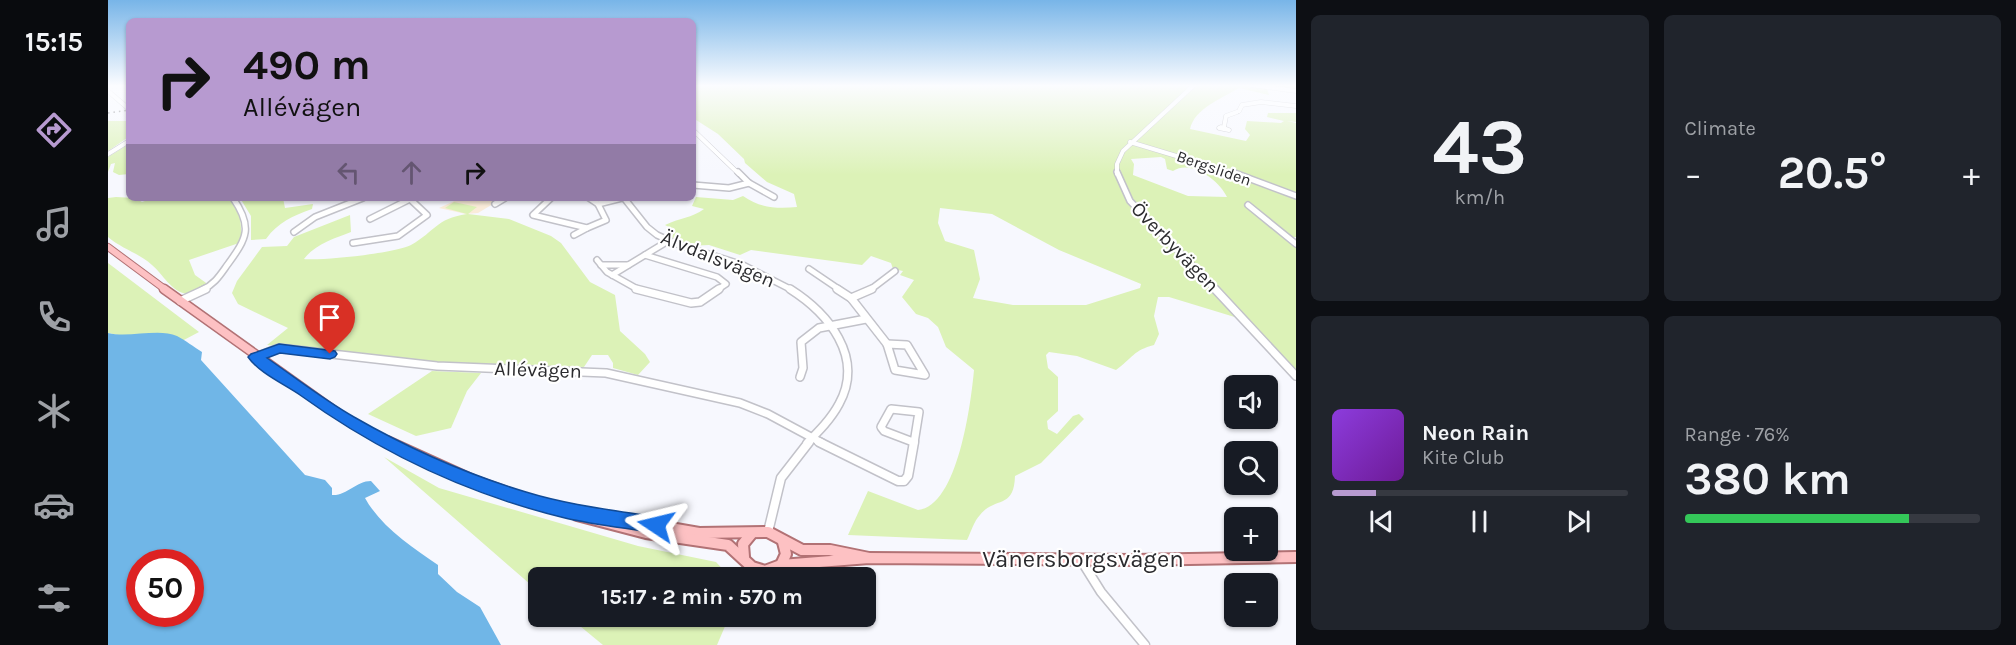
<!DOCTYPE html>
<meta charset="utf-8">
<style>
body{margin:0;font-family:Karla,sans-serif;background:#20242c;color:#f1f3f6;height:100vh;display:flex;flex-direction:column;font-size:22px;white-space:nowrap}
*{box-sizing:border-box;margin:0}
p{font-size:20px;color:#9ea1a6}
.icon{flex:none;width:33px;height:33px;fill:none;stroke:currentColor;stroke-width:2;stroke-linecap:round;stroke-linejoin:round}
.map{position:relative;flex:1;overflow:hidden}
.drawer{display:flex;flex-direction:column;gap:15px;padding:15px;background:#0d0f14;width:720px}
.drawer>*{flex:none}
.guide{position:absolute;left:18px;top:18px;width:570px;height:183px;border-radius:9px;box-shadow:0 2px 4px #0004;background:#b79ad0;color:#111;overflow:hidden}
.buttons{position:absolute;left:1116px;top:375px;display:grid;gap:12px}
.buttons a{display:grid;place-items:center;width:54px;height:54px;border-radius:9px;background:#171b24;box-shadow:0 2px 4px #0004;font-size:30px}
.speed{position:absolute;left:18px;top:549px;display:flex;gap:12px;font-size:30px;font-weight:700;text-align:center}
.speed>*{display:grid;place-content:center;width:78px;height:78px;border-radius:50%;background:#171b24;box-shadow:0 2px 4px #0004;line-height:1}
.speed .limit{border:9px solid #d22;background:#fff;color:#111}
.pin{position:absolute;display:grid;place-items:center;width:51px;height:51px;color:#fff;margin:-62px -26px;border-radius:50% 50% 50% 0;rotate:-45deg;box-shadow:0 0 6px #0007}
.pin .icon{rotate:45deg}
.me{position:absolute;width:66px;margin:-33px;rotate:280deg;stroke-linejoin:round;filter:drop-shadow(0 0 4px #0008)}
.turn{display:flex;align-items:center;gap:21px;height:126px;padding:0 18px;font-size:27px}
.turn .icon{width:78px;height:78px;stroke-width:2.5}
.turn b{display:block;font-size:42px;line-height:51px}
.lanes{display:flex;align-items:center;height:57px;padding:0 18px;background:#0003;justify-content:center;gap:30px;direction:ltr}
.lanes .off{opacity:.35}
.big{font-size:45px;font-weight:700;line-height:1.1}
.drawer .tile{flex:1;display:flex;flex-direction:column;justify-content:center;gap:9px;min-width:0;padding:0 21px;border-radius:9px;background:#20242c}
.drawer .dial{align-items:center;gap:0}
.dial b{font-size:78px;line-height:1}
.song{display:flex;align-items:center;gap:18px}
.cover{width:72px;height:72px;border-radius:9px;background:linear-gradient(135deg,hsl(270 70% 55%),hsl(280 70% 35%))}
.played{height:6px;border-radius:3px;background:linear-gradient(90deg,#b79ad0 15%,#363941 15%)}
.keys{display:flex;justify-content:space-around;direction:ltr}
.heat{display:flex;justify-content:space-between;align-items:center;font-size:33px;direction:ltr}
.charge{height:9px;border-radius:4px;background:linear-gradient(90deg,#34c759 76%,#363941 0)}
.drawer .tiles{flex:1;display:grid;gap:15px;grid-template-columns:repeat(2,1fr)}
.trip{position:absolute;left:420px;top:567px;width:348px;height:60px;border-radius:9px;background:#171b24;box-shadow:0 2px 4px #0004;font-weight:700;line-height:60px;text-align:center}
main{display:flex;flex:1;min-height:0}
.tab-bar{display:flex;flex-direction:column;width:108px;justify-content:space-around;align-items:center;background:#090b0e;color:#9ea1a6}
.tab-bar .icon{width:42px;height:42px}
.tab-bar .current{color:#b79ad0}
.tab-bar b{font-size:27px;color:#f1f3f6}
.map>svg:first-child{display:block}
</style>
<main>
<nav class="tab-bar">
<b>15:15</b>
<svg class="icon current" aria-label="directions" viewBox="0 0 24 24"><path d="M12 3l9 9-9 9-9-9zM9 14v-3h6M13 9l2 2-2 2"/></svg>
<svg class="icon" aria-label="music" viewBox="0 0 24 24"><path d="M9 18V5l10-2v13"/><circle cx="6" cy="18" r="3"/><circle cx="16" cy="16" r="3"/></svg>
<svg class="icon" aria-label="phone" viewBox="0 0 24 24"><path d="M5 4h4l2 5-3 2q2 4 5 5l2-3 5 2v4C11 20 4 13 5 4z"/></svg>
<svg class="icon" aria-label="climate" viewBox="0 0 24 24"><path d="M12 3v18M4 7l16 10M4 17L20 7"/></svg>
<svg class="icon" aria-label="car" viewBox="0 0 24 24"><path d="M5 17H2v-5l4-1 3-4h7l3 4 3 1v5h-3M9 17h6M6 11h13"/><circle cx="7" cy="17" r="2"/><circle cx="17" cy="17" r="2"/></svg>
<svg class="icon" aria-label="filters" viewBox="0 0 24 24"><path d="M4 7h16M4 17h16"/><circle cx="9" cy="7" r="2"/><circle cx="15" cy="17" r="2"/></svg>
</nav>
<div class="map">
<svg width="1188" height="645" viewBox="0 0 1188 645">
<rect width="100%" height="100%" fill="#f7f8fe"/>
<polygon fill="#faecd9" points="353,198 395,198 370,213 358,214 331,208"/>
<g fill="#dcf2b7" fill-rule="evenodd">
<path d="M 585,85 L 1188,85 L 1188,93 L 1159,89 L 1161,95 L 1131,88 C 1113,99 1087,108 1082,129 L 1138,141 L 1142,135 L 1137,129 L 1139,121 L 1173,123 L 1176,121 L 1159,117 L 1160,113 L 1188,113 L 1188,122 L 1179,121 L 1188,123 L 1188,237 L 1181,237 L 1188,244 L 1188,374 L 1143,322 L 1061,297 L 1050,297 L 1046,316 L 1051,334 L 1046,345 C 1026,350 1024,358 1008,370 L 969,356 L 941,352 L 938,355 L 940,368 L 950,377 L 950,411 L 939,421 L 940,429 L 949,434 L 965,416 L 971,414 L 976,419 L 933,463 L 907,476 C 906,510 887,496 872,515 C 866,521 863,532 859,540 L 740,535 L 760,491 L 810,510 C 850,506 863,403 866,370 L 838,347 L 830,327 L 820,318 L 808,314 L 794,297 L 806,280 L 792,275 L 795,271 L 785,269 L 783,263 L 763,256 L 754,265 L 643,250 L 632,255 L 601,245 L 580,246 L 562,240 L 567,230 L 557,225 C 571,218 584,218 596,209 L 584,206 L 588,197 L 625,200 L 635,196 C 652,208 669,209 689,207 L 686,194 L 659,182 L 637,163 L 636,159 L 610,134 L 585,118 ZM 1053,157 L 1057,159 L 1059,169 L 1065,171 C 1083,159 1111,180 1119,197 L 1080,196 L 1025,175 L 1026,164 L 1023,159 ZM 832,208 L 884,214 L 951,250 L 1033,284 L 1032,288 L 978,305 L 905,305 L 865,298 L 872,279 L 866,250 L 837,241 L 830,223 Z"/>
<polygon points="0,121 21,121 19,138 0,151"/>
<polygon points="21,144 21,174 11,175 5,172 7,163 3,164 0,172 0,157"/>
<path d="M 8,197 L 27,198 L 34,202 L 46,198 L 121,198 L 132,214 L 134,242 L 81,260 L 87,275 L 101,285 C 95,288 87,294 80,294 C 64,293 54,273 44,265 C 31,253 14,249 0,237 L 0,198 Z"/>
<path d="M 132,198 L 175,198 L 177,208 L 205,204 L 204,209 C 185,216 170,222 158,239 L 143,240 L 143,216 Z"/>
<path d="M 346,202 L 369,207 L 360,214 L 401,219 L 443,236 L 453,243 L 482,282 L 507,295 L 512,331 L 537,354 L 542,362 L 530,375 L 505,368 L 505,363 L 500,355 L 484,355 L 476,367 L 302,361 L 159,345 L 180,328 L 130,304 L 124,293 L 129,281 L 154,247 L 179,246 L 186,237 L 242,215 L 243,232 C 227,238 206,245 196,259 C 214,261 288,253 303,245 C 328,231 327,219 359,214 L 337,208 Z"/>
<polygon points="0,263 91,332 74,341 42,334 15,336 0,333"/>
<polygon points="324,371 373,373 359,391 343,428 308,436 260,414"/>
<polygon points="276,457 331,488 530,546 608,562 622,577 430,578 430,591"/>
<polygon points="461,617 621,617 609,645 495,645"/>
</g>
<path fill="#70b6e7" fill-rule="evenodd" d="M 0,333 C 21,338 51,328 69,336 C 77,340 86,347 94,352 L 93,360 L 197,475 L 217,480 L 224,488 L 224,495 C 239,496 248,481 263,481 L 272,491 L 257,498 C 273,527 304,547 330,565 L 330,574 L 349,592 L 372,607 L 393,645 L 0,645 ZM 32,562 L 82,562 L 82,614 L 32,614 Z"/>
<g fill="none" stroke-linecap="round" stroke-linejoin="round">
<defs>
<g id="minor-far3">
<polyline points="1143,85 1188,91"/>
<polyline points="0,91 21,109"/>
<polyline points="1131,111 1134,105 1153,102 1188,106"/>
<polygon points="1113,127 1121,130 1111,128"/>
<polyline points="1116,127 1118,116 1129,112"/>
<polyline points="585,130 631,174"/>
<polyline points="1022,142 1128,174"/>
<polyline points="0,154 21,141"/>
<polyline points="1009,174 1009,164 1015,151 1086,85"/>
</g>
<g id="minor-far2">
<polyline points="630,172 641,183 666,197"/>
<polyline points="1009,172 1022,201 1108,290"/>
<polyline points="1124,172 1188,196"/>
<polyline points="585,185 621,188 641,183"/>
<polyline points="443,198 425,215 479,228 498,220 490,204 481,198"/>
<polyline points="516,198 539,227 549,235 569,244 635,265 684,290"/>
<polyline points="387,204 397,198"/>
<polyline points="490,204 514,198"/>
<polyline points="1140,205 1188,244"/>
<polyline points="262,219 302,199"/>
<polyline points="186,232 207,217 255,198"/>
<polyline points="466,235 479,228"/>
<polyline points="245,243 290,236 319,215 302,199 296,198"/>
<polyline points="537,255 609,277 618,284 609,290"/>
<polyline points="489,260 499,272 531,290"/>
<polyline points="493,265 520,265"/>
<polyline points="701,269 732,290"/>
<polyline points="504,275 560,241"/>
<path d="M 94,290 C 107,284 112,275 120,264 C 139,238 145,227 125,198"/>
<polyline points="762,290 787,271"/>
</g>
<g id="minor-far1">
<polyline points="528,289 583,303 592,302 611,289"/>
<path d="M 682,289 C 720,313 757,357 731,404 C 723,419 711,431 699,443"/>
<polyline points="729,289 743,298 779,344"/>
<polyline points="1107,289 1188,376"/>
<polyline points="743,298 764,289"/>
<polyline points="72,301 98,289"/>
<polygon points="779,344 799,345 817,375 787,370"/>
<polyline points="148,357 171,348 329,366 498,373 632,403 660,414 714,443"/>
<polyline points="692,377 695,368 693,342 711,328 758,319"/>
<polyline points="805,442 776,431 773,427 783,409 811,412 806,443"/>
</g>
<g id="minor">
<polyline points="711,442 790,481 796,481 800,476 806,442"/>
<polyline points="660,532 673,478 701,442"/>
<polyline points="973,560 993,592 1037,645"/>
</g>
<polyline id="major-far2" points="0,247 58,290"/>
<polyline id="major-far1" points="56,289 239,420 282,443"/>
<g id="major">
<polyline points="279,442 365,481 419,500 459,510 591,533 660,532 694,550 722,550 761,558"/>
<polyline points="469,515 538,533 620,545 644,567 657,571 673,565 761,558 1026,560 1188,557"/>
<polyline points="636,557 635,544 644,533"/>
<polyline points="673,565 678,554 675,542"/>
</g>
</defs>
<use href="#minor-far3" stroke="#c2c2c9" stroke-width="5"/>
<use href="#minor-far2" stroke="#c2c2c9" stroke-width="8"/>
<use href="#minor-far1" stroke="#c2c2c9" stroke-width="10"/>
<use href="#minor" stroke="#c2c2c9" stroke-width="11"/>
<use href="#major-far2" stroke="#b27275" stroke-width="8"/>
<use href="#major-far1" stroke="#b27275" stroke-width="11"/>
<use href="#major" stroke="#b27275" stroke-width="14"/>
<use href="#minor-far3" stroke="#fff" stroke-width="4"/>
<use href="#minor-far2" stroke="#fff" stroke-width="5"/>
<use href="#minor-far1" stroke="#fff" stroke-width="7"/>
<use href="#minor" stroke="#fff" stroke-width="8"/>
<use href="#major-far2" stroke="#fdc1c3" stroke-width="6"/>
<use href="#major-far1" stroke="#fdc1c3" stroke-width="8"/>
<use href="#major" stroke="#fdc1c3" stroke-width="10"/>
<polyline stroke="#6b6b6f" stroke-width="1.5" stroke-dasharray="1.5 4" stroke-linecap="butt" points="0,113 21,110"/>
</g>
<linearGradient id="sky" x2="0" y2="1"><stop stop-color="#78b5e8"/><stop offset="0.49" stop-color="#fbfcff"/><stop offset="1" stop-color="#fbfcff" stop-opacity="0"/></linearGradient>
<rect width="1188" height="175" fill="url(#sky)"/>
<path fill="#1a73e8" stroke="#114b97" stroke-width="1.5" d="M 171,344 L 227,351 L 229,354 L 227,357 L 222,359 L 172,353 L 159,358 C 188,378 216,400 246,417 C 300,448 358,474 418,492 C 460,505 504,510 548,517 L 554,519 L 557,525 L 554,531 L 548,533 C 518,528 487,525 457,518 C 362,495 271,452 192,395 C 176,384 151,373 140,357 L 143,354 Z"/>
<g text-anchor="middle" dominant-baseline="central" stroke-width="4.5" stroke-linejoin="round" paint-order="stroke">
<g font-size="16" fill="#2b2b2e" stroke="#fff">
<text transform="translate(1106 168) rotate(19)">Bergsliden</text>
</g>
<g font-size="20" fill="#2b2b2e" stroke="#fff">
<text transform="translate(1067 247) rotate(46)">Överbyvägen</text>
<text transform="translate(610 259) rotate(22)">Älvdalsvägen</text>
<text transform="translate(430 370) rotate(2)">Allévägen</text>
</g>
<g font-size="24" fill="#2b2b2e" stroke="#fff">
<text x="975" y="559">Vänersborgsvägen</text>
</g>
</g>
</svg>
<div class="buttons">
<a><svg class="icon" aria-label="sound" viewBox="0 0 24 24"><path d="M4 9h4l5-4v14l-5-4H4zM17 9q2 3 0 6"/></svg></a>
<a><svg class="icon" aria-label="search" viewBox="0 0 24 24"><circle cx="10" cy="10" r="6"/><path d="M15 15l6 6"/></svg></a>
<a>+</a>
<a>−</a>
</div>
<div class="speed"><div class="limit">50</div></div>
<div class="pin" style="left:222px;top:354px;background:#d93025"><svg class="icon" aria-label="arrive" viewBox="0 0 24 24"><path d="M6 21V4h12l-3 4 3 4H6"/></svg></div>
<svg class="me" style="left:548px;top:525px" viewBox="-20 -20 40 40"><path d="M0-17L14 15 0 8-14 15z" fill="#1a73e8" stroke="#fff" stroke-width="4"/></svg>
<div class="trip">15:17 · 2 min · 570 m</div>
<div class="guide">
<div class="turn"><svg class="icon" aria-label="right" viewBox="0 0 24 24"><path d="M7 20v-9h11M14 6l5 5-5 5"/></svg><div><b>490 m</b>Allévägen</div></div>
<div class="lanes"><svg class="icon off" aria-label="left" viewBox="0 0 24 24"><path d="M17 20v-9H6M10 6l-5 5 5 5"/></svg><svg class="icon off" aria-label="ahead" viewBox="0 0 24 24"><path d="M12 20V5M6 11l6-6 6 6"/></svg><svg class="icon" aria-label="right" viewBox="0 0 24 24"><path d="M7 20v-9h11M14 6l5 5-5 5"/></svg></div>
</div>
</div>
<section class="drawer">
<div class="tiles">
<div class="tile dial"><b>43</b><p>km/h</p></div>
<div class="tile"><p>Climate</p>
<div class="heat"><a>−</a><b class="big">20.5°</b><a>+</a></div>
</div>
<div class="tile">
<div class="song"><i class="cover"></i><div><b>Neon Rain</b><p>Kite Club</p></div></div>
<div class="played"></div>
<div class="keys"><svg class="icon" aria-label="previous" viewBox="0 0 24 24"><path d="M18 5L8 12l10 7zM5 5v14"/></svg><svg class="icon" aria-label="pause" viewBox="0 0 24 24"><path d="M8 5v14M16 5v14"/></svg><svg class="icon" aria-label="next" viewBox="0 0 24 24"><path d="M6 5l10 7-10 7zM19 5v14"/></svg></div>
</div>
<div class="tile"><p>Range · 76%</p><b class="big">380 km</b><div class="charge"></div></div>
</div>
</section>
</main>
